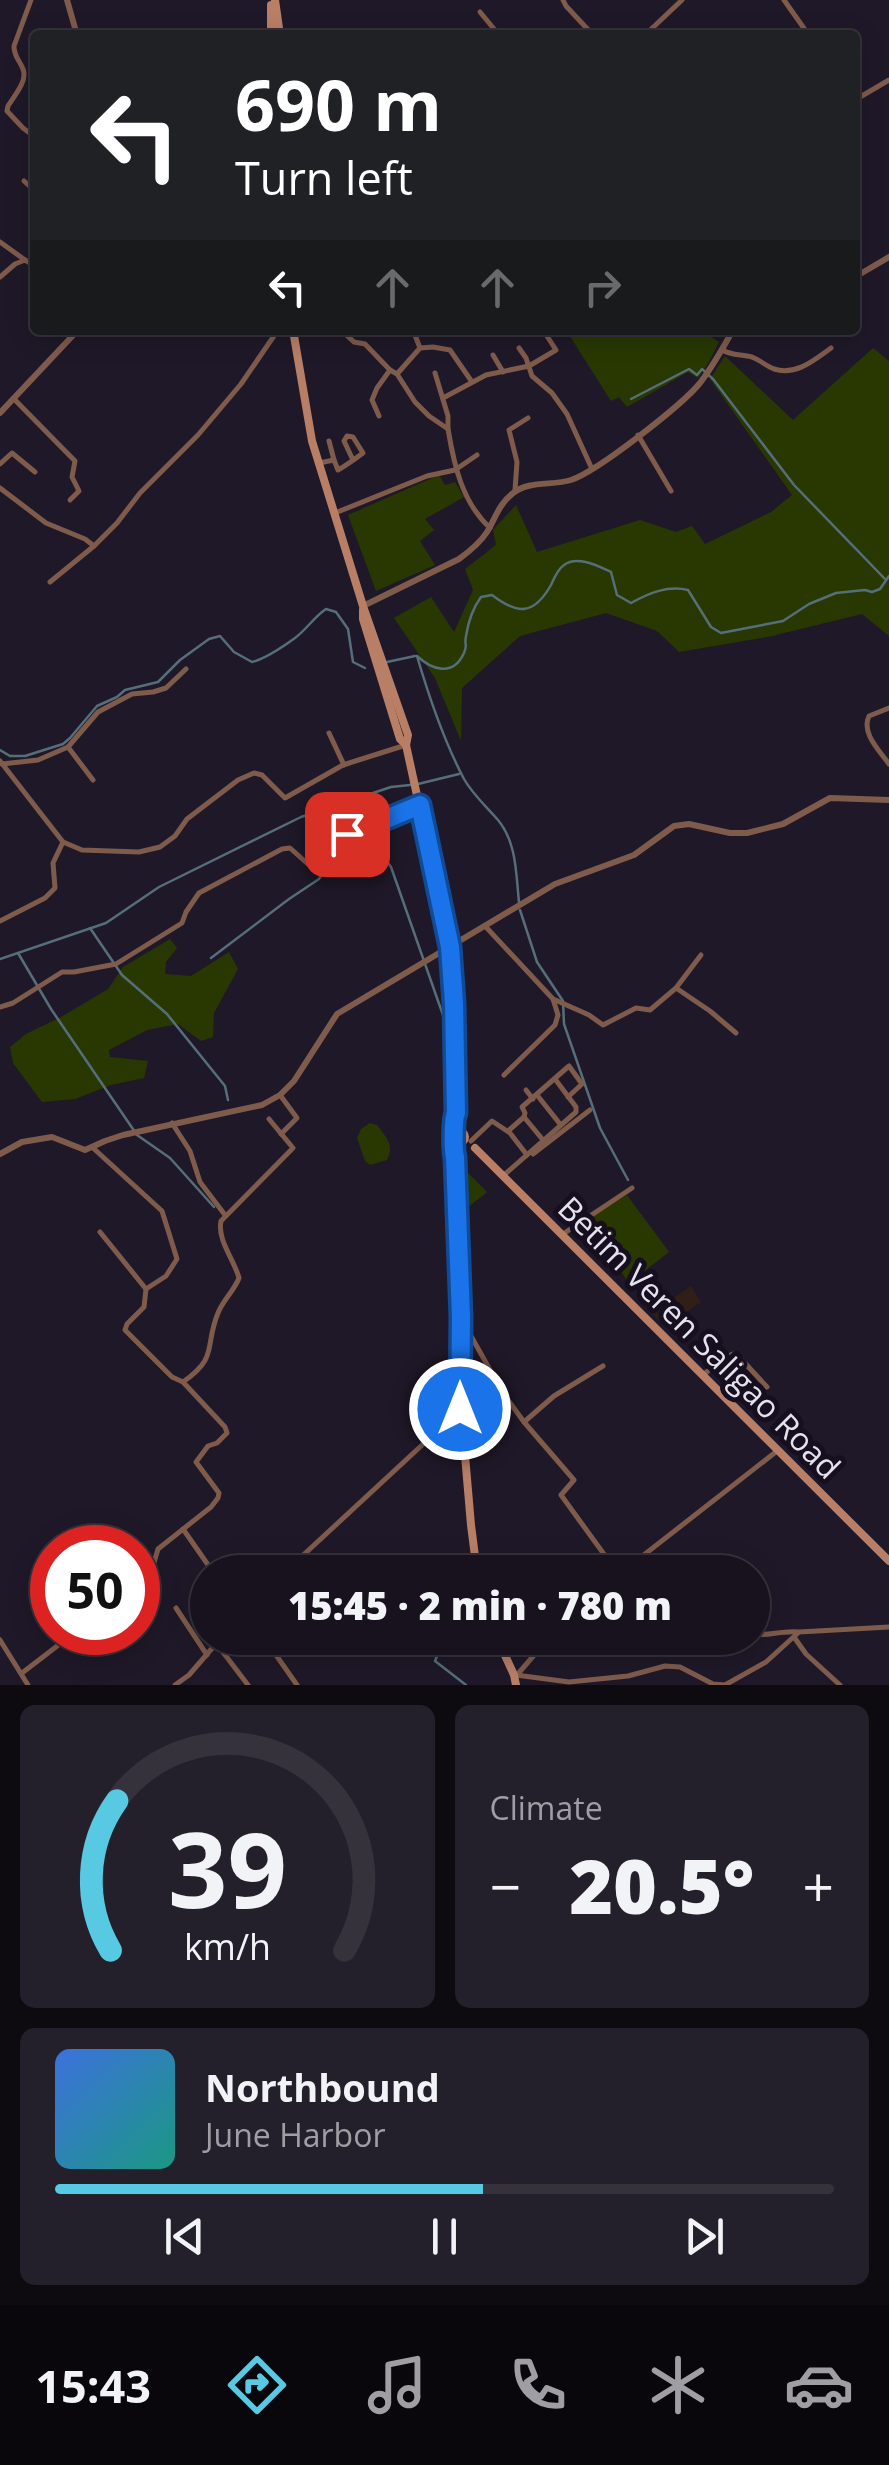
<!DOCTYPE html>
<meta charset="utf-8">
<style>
body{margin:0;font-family:"Open Sans",sans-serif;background:#24202b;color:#f1f3f6;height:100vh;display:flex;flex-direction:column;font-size:38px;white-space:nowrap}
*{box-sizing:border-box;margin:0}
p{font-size:32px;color:#9e9ea4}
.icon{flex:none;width:55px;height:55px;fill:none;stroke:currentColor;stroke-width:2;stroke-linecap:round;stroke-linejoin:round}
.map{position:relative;height:1685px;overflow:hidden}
.side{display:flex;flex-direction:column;gap:20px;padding:20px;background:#0d0a10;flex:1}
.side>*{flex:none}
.guide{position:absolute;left:30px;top:30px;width:830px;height:305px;border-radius:10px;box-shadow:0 5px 25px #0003,0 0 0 2px #36323c;background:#202124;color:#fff;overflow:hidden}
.speed{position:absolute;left:30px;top:1525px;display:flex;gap:20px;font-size:50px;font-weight:700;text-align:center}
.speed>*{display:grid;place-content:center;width:130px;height:130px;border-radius:50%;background:#17121e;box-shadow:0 5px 25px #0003,0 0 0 2px #36323c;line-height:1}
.speed .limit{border:15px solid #d22;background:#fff;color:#111}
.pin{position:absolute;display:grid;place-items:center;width:85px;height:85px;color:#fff;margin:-42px;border-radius:20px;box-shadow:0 5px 15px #0006}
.me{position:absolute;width:110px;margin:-55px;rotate:0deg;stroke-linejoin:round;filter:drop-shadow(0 0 8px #0008)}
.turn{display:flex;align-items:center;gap:35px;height:210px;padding:0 40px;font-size:45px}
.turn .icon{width:130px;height:130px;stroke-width:2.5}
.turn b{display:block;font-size:70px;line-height:85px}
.lanes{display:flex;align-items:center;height:95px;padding:0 40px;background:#0003;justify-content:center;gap:50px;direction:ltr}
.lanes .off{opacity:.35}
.big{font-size:75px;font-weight:800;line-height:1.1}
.side .card{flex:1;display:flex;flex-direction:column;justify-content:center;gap:15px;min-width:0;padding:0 35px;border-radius:15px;background:#24202b}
.side .dial{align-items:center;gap:0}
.dial svg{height:260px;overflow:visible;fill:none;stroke:#36323c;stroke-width:7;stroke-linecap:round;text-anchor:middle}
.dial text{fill:#f1f3f6;stroke:none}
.song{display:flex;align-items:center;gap:30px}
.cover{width:120px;height:120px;border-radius:15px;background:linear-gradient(135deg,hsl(220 70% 55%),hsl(170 70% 35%))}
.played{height:10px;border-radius:5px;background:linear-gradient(90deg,#57c9e2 55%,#36323c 55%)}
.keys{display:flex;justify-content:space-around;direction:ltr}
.heat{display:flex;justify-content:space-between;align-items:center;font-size:55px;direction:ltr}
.side .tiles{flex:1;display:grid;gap:20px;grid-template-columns:1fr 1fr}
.card:last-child{grid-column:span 2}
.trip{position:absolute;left:190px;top:1555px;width:580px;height:100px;border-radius:50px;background:#17121e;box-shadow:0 5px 25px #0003,0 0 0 2px #36323c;font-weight:800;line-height:100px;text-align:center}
.menu{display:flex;height:160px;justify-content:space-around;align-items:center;background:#09070c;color:#9e9ea4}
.menu .icon{width:70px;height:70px}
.menu .current{color:#57c9e2}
.menu b{font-size:45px;color:#f1f3f6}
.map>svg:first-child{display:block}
</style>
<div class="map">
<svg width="889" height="1685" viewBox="0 0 889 1685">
<rect width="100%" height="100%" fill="#1f1828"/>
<polygon fill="#2f1f16" points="691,1286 701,1302 665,1327 652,1313"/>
<g fill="#293800">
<polygon points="566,330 701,330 719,342 709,362 698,378 688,372 627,407 619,397 611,401"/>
<polygon points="873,348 889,361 889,636 862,614 772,636 679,652 657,631 606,613 520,636 462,688 461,741 435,678 394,618 431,597 454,632 473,590 465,569 496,545 493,530 516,505 537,552 640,520 676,532 692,526 705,544 771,512 792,495 710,379 725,356 793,420"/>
<polygon points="439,475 445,485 455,482 464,497 425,519 434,530 420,541 435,565 376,591 348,515"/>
<polygon points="170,939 177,948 166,962 165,974 191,976 229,952 238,969 214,1013 213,1037 201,1041 178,1024 147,1030 109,1050 110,1057 148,1061 144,1078 111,1085 75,1099 42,1102 13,1063 10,1047 26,1034 63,1016 108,989 123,967"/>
<path d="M 370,1123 L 377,1125 C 386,1137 395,1145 387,1160 L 370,1165 L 365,1161 L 357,1138 L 361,1129 Z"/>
<polygon points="460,1165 487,1192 461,1213"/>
<polygon points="627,1195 669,1252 629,1283 595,1234 598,1229 591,1217"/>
</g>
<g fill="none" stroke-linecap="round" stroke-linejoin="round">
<g stroke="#556e7a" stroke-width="2.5">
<polyline points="631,399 689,369 697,375 702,369 713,379 794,485 885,579"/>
<path d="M 417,656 C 432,670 453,677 464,653 C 468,643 464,647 466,636 C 468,623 473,608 481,597 L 492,595 C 518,615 534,615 551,585 C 554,578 558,569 564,565 C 577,555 598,566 611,572 L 617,595 L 631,603 C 649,593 668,585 688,590 L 711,627 L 721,633 L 783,621 L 809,604 L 836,593 L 865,590 L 872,592 L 880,589 L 889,576"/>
<path d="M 417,656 C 429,697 444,741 464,779 C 473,795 487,807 498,820 C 517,843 516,875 519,902"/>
<polyline points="387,662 415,656"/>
<path d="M 0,750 L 10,756 L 25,756 L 63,744 L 70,738 L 97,706 L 117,697 L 125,690 L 158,682 L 180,660 L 209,639 L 220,636 L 234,652 L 252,662 C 264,659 284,646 295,638 C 307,629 314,617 326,609 L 336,612 L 348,629 L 353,662 L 365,668"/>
<polyline points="418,784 459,774"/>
<polyline points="354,816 391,867 444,1018"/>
<polyline points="520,910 537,962 563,1001 564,1024 600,1128 628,1180"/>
<polyline points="90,928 122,975 167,1014 225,1086 228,1100"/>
<polyline points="18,953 51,1009 137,1135 170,1158 214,1207"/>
<polyline points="211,958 289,899 319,879 326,867 323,857 343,827 354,815 359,798"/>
<polyline points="0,959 106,923 159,887 301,817 391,787 410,785"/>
<polyline points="433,1638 441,1646 435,1661 466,1685"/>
</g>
<g stroke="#7f5b4c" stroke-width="5">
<path d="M 31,0 L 14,46 C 14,57 19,59 23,69 C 28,81 14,96 8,106 L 7,111 L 23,128 L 35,137"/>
<polyline points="563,0 566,6 593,35"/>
<polyline points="784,0 808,34"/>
<polyline points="480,12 499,35"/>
<polyline points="548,32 549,35"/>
<polyline points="645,35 682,0"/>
<polyline points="855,100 889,80"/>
<polyline points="24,181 35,191"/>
<polyline points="0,242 25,260"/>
<polyline points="0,277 15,264 25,260 35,266"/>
<path d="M 341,330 L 354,342 L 365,344 L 390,370 L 397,374 L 415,402 L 429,416 L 448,429 C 454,465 462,502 490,528"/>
<polyline points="420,348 433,347 450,350 472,382"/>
<polyline points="519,348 526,358 532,376 552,393 567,414 592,469"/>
<path d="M 722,350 C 732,356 742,354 752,357 C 760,360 766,366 774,369 C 796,376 814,360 831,348"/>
<polyline points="493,355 503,372"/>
<polyline points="435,373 448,416 448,429"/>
<polyline points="397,374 420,348 413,330"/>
<polyline points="443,398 486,375 529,366 556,350 543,330"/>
<polyline points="14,399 75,461 72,477 79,491 70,500"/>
<polyline points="379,416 372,400 377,388 390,370"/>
<polyline points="638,435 671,491"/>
<polyline points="329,441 334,460"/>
<path d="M 319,463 L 334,460 L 338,470 C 347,465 355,459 363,453 L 353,437 L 347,436 L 344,441 L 353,460"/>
<polyline points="0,464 12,453 35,472"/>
<polyline points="0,488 46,523 85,539 94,546"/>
<polyline points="515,490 517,462 509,430 528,418"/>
<polyline points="335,513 427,476 455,470 477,455"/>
<polyline points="50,582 94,546 117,523 140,493 198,435 241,384 278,330"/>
<path d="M 889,708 L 869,716 C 861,733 879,750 889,764"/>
<polyline points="329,733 344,765"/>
<polyline points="68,747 93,780"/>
<polyline points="0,761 63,842 82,850 139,852 160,847 175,836 187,819 238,780 254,773 262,775 285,798 343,765 406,745"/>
<polyline points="2,764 38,760 68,747 98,712 132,694 153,692 166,688 186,669"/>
<polyline points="0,921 45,898 55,888 53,863 63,842"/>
<polyline points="485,926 553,999 589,1015 603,1025 636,1008 650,1010 676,988 710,1011 736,1033"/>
<polyline points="676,988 701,955"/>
<polyline points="0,1007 13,1003 62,972 74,972 116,964 182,923 186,912 199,893 282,849 290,848 309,865 315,866 327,862 347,834 363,823 384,820 420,805"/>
<polyline points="504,1075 555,1025 558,1015 553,999"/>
<polyline points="526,1090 533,1099"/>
<polyline points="280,1095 297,1118 281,1134"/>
<polyline points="537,1095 560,1124"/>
<polyline points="524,1117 525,1113 522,1107 569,1066 582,1084 568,1097"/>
<polyline points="172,1123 190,1151 200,1182 225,1215"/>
<polyline points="508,1131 524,1117 543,1140"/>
<polyline points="471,1141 492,1121 510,1133 527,1155"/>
<polyline points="92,1147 162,1211 177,1259 166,1276 146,1289 144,1307 127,1324 125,1330 172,1377 183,1382 225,1427 227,1433 217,1443 208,1446 196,1462 219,1493 218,1498 211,1507 158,1549 150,1576 138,1596"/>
<polyline points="533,1154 590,1110"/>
<polyline points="504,1175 576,1112 576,1107 555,1079"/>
<polyline points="100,1232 146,1289"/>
<polyline points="563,1234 632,1188"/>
<polyline points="462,1320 503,1393 524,1422 574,1480 561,1495 614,1568 620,1572"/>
<polyline points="703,1375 725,1357 733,1354 743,1361 767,1387"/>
<path d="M 183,1382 C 219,1357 204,1347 218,1313 C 223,1300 234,1291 239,1278 C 234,1259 217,1240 221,1221 L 293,1148 L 269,1119"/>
<polyline points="524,1422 554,1396 603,1366"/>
<polyline points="183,1529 213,1572"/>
<polyline points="285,1572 461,1409"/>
<polyline points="622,1572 777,1451"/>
<polyline points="176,1608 207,1655"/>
<path d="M 752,1634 C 766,1637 782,1630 798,1632"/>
<polyline points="794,1637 806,1654 840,1685"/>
<polyline points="259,1638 276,1655 297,1685"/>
<polyline points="0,1640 28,1685"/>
<polyline points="216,1643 248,1685"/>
<polyline points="22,1673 65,1640 83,1632"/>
<polyline points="516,1675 569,1682 628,1676 665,1666 680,1667 713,1684 725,1685 766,1662 799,1632 889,1627"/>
<polyline points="517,1675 547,1640"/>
<polyline points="175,1685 189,1675 221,1638"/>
</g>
<g stroke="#7f5b4c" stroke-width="6">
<polyline points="67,0 77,35"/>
<polyline points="855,277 889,257"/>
<polyline points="0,413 78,330"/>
<path d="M 363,606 L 459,559 C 470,551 480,543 487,532 C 495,519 499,504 512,494 C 528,480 552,486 571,480 C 598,471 682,405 700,383 C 713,366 723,348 733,330"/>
<polyline points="0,1154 22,1142 52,1137 85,1150 105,1141 123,1135 262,1105 280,1095 294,1081 337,1014 555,884 634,855 674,826 689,824 730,833 747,833 783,824 830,798 889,800"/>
</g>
<g stroke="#b97f66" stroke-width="8">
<polyline points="275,0 280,35"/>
<polyline points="271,35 271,5"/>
<polyline points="293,330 312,441 363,606 408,735 406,745 450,947 455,1003 456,1113"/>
<polyline points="363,610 363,619 400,739 406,745"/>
<circle cx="459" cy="1137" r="6"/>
<polyline points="456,1132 453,1119 456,1113 460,1117 462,1132"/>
<polyline points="475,1148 889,1561"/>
<polyline points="455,1157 461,1317 461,1409 471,1525 477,1572"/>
<polyline points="497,1638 514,1675 516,1685"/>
</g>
</g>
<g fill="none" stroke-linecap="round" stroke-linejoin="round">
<defs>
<path id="route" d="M 347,834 L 363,823 L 384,820 L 420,805 L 450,947 L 454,1003 L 456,1113 C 453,1119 453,1150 455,1157 L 461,1317 L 460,1409"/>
</defs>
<use href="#route" stroke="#114b97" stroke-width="25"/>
<use href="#route" stroke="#1a73e8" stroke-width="18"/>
</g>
<g text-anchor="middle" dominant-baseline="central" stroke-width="10" stroke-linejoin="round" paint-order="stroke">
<g font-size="32" fill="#e6e2ed" stroke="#160f1f">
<text transform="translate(700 1337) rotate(45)">Betim Veren Saligao Road</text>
</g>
</g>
</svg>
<div class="speed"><div class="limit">50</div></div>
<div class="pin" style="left:347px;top:834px;background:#d93025"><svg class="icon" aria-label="arrive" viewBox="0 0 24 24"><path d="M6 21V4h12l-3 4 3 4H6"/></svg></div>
<svg class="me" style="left:460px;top:1409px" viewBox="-20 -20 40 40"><circle r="17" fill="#1a73e8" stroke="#fff" stroke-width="3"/><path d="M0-11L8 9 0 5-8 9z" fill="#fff"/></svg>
<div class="trip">15:45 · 2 min · 780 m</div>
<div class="guide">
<div class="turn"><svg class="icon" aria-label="left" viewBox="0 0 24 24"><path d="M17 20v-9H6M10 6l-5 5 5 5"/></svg><div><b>690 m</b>Turn left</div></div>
<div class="lanes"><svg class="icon" aria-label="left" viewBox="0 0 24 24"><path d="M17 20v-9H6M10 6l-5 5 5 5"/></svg><svg class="icon off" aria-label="ahead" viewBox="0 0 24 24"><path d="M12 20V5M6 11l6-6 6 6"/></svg><svg class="icon off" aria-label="ahead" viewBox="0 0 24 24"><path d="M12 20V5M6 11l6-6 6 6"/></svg><svg class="icon off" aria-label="right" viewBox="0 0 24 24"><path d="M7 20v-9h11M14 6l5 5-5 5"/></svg></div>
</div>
</div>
<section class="side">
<div class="tiles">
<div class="card dial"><svg viewBox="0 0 100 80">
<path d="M14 69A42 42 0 1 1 86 69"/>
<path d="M14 69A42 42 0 0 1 16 23" stroke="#57c9e2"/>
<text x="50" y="56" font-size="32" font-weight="700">39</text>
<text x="50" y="72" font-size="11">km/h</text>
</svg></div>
<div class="card"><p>Climate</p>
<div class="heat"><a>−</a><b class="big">20.5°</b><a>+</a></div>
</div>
<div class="card">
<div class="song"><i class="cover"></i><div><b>Northbound</b><p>June Harbor</p></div></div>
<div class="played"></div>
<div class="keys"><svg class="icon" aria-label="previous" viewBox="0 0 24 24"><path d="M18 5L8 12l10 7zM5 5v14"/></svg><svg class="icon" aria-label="pause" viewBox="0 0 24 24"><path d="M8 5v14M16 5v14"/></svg><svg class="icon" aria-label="next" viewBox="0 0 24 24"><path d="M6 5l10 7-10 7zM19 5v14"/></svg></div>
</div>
</div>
</section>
<nav class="menu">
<b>15:43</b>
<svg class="icon current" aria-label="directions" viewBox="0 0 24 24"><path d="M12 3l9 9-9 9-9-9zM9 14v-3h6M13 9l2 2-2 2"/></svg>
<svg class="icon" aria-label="music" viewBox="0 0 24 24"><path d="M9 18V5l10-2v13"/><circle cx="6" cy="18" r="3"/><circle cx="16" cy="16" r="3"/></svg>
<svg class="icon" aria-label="phone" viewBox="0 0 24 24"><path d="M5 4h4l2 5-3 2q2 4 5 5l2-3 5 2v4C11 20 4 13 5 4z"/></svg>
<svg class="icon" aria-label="climate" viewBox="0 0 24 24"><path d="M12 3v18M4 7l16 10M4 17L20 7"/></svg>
<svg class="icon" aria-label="car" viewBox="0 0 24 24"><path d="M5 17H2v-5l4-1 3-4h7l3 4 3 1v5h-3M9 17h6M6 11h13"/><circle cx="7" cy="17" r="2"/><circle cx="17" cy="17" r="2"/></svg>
</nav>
